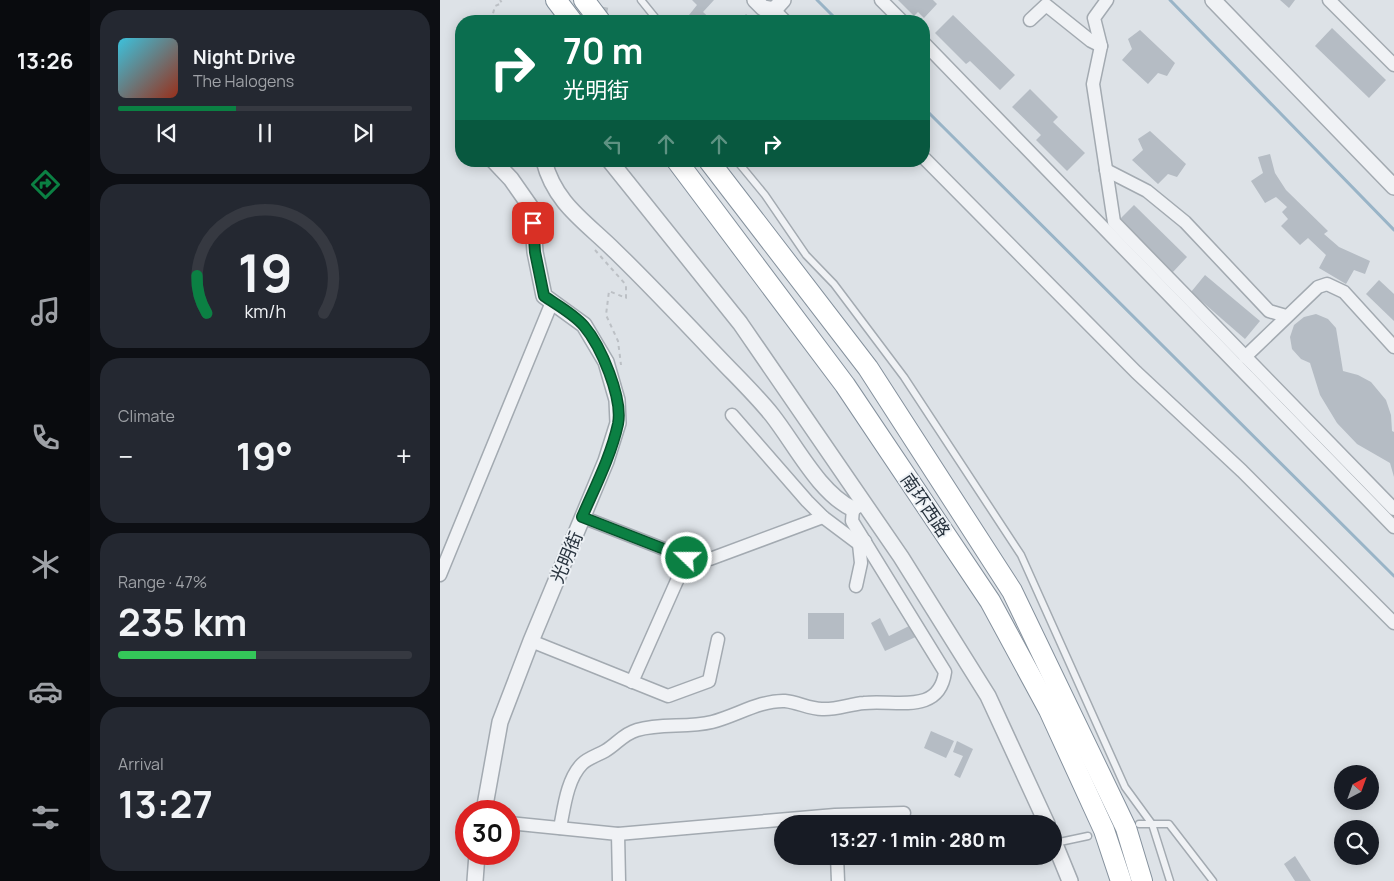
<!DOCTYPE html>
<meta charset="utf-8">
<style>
body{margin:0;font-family:Manrope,"Noto Sans SC",sans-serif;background:#242831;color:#f1f3f6;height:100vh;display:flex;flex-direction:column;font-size:19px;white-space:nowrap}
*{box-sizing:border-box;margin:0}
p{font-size:16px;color:#9ea1a6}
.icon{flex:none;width:28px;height:28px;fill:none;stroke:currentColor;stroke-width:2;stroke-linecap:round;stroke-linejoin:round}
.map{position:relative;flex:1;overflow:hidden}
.sheet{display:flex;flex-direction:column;gap:10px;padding:10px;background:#0d0f14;width:350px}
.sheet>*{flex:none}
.hud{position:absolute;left:15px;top:15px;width:475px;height:152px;border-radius:20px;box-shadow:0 2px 12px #0003;background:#0b6e4f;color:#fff;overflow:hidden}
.needle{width:32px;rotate:41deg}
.buttons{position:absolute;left:894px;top:765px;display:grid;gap:10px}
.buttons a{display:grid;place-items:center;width:45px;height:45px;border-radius:50%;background:#171b24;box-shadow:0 2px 12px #0003;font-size:25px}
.speed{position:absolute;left:15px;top:800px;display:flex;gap:10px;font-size:25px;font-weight:700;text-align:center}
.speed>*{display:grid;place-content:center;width:65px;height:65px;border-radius:50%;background:#171b24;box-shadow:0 2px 12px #0003;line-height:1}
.speed .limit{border:8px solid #d22;background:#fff;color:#111}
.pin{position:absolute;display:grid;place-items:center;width:42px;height:42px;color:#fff;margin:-21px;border-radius:10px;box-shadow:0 2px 8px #0006}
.me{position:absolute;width:55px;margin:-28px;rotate:292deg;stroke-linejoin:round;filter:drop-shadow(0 0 4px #0008)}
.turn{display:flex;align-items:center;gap:18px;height:105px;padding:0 25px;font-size:22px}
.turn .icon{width:65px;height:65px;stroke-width:2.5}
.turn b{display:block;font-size:35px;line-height:42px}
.lanes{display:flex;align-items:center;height:48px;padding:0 25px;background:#0003;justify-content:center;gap:25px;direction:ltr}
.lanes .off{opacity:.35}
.big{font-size:38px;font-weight:700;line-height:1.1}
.sheet .widget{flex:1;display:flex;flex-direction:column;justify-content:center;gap:8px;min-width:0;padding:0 18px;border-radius:20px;background:#242831}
.sheet .dial{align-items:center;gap:0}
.dial svg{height:130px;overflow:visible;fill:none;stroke:#363941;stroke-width:7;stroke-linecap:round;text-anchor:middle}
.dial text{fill:#f1f3f6;stroke:none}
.song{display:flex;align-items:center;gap:15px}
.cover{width:60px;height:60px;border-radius:8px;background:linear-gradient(135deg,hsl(190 70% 55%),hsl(10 70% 35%))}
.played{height:5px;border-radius:2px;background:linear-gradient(90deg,#0b8043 40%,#363941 40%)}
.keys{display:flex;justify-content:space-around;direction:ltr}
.heat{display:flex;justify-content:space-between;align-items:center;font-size:28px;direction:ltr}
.charge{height:8px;border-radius:4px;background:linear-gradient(90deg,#34c759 47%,#363941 0)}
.trip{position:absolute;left:334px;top:815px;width:288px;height:50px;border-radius:25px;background:#171b24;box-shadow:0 2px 12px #0003;font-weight:700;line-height:50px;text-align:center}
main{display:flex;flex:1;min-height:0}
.dock{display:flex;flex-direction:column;width:90px;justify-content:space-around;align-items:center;background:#090b0e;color:#9ea1a6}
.dock .icon{width:35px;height:35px}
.dock .selected{color:#0b8043}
.dock b{font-size:22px;color:#f1f3f6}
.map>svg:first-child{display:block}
</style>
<main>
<nav class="dock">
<b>13:26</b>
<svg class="icon selected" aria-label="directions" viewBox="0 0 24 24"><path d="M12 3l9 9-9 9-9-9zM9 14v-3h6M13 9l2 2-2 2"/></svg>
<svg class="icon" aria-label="music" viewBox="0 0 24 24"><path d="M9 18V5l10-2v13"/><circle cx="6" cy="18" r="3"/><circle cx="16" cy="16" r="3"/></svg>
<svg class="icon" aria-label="phone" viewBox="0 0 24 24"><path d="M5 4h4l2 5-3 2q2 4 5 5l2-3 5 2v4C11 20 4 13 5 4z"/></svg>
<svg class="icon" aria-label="climate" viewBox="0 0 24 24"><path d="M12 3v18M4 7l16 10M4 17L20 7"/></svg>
<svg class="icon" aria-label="car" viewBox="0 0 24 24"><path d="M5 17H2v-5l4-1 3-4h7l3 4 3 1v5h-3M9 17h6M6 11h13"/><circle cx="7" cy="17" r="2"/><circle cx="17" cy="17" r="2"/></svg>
<svg class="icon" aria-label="filters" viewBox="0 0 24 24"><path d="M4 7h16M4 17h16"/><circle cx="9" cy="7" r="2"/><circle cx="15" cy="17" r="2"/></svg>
</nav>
<section class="sheet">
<div class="widget">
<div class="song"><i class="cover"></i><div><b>Night Drive</b><p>The Halogens</p></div></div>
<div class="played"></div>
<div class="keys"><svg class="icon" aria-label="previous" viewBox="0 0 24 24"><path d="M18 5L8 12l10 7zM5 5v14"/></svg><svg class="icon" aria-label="pause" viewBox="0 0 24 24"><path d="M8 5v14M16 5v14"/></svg><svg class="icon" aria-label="next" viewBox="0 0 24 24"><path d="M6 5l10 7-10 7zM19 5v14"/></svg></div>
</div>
<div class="widget dial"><svg viewBox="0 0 100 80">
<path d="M14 69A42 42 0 1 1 86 69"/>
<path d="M14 69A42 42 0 0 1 8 46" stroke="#0b8043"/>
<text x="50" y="56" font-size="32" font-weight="700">19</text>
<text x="50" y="72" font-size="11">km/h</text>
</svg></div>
<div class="widget"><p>Climate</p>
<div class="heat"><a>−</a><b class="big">19°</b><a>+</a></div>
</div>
<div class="widget"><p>Range · 47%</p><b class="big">235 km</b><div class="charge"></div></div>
<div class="widget"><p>Arrival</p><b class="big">13:27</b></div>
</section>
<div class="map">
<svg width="954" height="881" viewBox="0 0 954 881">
<rect width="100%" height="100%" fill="#dde2e7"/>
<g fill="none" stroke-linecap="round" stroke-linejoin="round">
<g stroke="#99b4c7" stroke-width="3">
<polyline points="377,0 398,21"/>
<polyline points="730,0 954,230"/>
<polyline points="484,108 954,576"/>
</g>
</g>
<g fill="#b5bcc4">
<polygon points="252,0 274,0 263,12 273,21 256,21 249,15 257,5"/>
<polygon points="458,0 493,0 497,4 484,18 478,12 474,16"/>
<polygon points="840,0 855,0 849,8"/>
<polygon points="306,14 315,21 299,21"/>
<polygon points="513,15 575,75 560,90 530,61 526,64 495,33"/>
<polygon points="892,28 946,80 929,98 875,46"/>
<polygon points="700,30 735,63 727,76 718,73 708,84 682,60 692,49 688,39"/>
<polygon points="590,89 618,117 613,122 645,153 627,171 596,140 601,135 572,107"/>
<polygon points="710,131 746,164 737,177 728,174 718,184 692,160 703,150 698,139"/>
<polygon points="830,154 835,173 846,190 888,231 884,234 899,247 930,261 925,274 914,270 906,284 879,268 886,255 868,238 860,245 841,226 848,219 842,212 847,207 836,197 825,203 811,181 823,173 818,157"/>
<polygon points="694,205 747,257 732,273 679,220"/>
<polygon points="765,275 820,321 805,339 751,292"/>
<polygon points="939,280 954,294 954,321 926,294"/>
<polygon points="876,314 888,319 896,328 903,371 918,375 931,382 946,400 951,415 952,431 954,432 954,477 950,463 917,444 897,423 880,395 870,363 861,359 852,349 850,337 854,325 864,317"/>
<rect x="368" y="613" width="36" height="26"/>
<polygon points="440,618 449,636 475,623 480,635 445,651 431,623"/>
<polygon points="491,731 514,741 506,758 484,748"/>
<polygon points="517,741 533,749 520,778 514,775 523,756 513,752"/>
<polygon points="855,856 871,881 855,881 844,864"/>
</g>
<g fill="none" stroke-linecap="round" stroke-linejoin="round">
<polyline stroke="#b9bfc5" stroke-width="15" stroke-dasharray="15 8" stroke-linecap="butt" points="158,21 162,0"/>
<defs>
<g id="service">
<polyline points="201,0 218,21"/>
<polyline points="297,161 325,195 366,255 394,284 464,377 581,555 685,787 712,824 730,881"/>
<polyline points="699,824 729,824 773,881"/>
<polyline points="615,843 648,836"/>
</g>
<g id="minor">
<polyline points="441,0 462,21"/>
<polyline points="667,0 654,18 661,46 653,84 674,222 954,509"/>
<polyline points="889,0 954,65"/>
<polyline points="334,10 345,21"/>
<polyline points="590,20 606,5 651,41 661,46"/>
<polyline points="484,43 954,527"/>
<polyline points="484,158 696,372 802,471 954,623"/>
<polyline points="666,170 707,191 745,222 829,311 846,316"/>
<polyline points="805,357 878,287 887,284 904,292 954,347"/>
<polyline points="292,415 367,501 383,517 419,544 425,541"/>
<polyline points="142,517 247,558 270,559 383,517"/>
<polyline points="0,575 112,302"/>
<polyline points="416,586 421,563 419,544"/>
<polyline points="91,641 228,696 269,681 278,639"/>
<polyline points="192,682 247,558"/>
<polyline points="69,823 178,834 179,881"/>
<path d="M 120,828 C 124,808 127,779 142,764 C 148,758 158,755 165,751 C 177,744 183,734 197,730 C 221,723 247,728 272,722 C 296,716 320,700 345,701 C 357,702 370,709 382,709 C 396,710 410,704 424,703 C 454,699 499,716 505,672 L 412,521 L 413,509 L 420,506"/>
<polyline points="178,834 395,815 464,813"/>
<polyline points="397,856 398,881"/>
</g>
<g id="tertiary">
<polyline points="315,0 323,8 334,10 343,0"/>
<polyline points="773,0 954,187"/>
<path d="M 104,161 C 115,204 146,222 175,251 C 210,285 244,321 278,357 C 296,376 316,395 332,415 C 355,444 379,493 413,509"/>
<polyline points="170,161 300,323 461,557 548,696 607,824"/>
<polyline points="44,811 60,722 91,641 166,461 178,423 177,400 166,362 144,325 104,296 95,252 92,209 71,179 54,161"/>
<polyline points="612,837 630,881"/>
<polyline points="35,881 37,854"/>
</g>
<g id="trunk">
<polyline points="116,0 132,21"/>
<polyline points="144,0 160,21"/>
<polyline points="237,161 405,385 550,601 609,710 664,830 681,881"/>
<polyline points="269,161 428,368 572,591 686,828 702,881"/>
</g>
</defs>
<use href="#service" stroke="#a3aab1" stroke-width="9"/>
<use href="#minor" stroke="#a3aab1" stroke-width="15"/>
<use href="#tertiary" stroke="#a3aab1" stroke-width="18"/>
<use href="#trunk" stroke="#85919d" stroke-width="22"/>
<g stroke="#bcc0c5" stroke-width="2" stroke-dasharray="4 4" stroke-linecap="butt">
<polyline points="51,21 55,6 62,3 60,0"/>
<polyline points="155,250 186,285 186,298 169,291 166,315 178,341 181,365"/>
</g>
<use href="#service" stroke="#f0f2f5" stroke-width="6"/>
<use href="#minor" stroke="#f0f2f5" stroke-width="12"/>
<use href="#tertiary" stroke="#f0f2f5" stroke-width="15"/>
<use href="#trunk" stroke="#fff" stroke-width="20"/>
</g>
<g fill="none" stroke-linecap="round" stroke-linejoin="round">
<defs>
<path id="route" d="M 93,223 L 95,252 L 104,296 C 117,305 134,314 144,326 C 161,346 183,398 178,424 C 171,456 155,487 142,517 L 247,558"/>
</defs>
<use href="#route" stroke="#07532c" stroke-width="12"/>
<use href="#route" stroke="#0b8043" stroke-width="9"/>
</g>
<g text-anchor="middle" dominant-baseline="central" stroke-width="4" stroke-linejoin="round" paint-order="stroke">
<g font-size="18" fill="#27323d" stroke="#edf1f5">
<text transform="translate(486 505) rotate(56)">南环西路</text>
<text transform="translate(126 557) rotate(-67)">光明街</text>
</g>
</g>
</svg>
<div class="buttons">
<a><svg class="needle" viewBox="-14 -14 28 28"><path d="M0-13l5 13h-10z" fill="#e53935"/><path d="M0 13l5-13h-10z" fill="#9ea1a6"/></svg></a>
<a><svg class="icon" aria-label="search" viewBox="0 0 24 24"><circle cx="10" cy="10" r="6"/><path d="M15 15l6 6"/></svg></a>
</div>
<div class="speed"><div class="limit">30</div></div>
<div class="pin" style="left:93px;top:223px;background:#d93025"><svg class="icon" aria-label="arrive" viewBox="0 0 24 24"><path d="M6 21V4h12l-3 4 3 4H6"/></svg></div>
<svg class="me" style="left:247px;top:558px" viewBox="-20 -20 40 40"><circle r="17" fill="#0b8043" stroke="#fff" stroke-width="3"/><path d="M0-11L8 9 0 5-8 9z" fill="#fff"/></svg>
<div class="trip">13:27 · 1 min · 280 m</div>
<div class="hud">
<div class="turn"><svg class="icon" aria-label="right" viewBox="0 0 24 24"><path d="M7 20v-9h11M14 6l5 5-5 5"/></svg><div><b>70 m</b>光明街</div></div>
<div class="lanes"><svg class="icon off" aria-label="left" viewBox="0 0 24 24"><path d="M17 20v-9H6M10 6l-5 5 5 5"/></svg><svg class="icon off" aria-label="ahead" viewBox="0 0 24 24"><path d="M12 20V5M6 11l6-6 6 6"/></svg><svg class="icon off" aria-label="ahead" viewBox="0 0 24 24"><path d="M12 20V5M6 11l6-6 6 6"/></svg><svg class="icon" aria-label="right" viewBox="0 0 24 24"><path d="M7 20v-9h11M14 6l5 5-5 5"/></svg></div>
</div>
</div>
</main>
